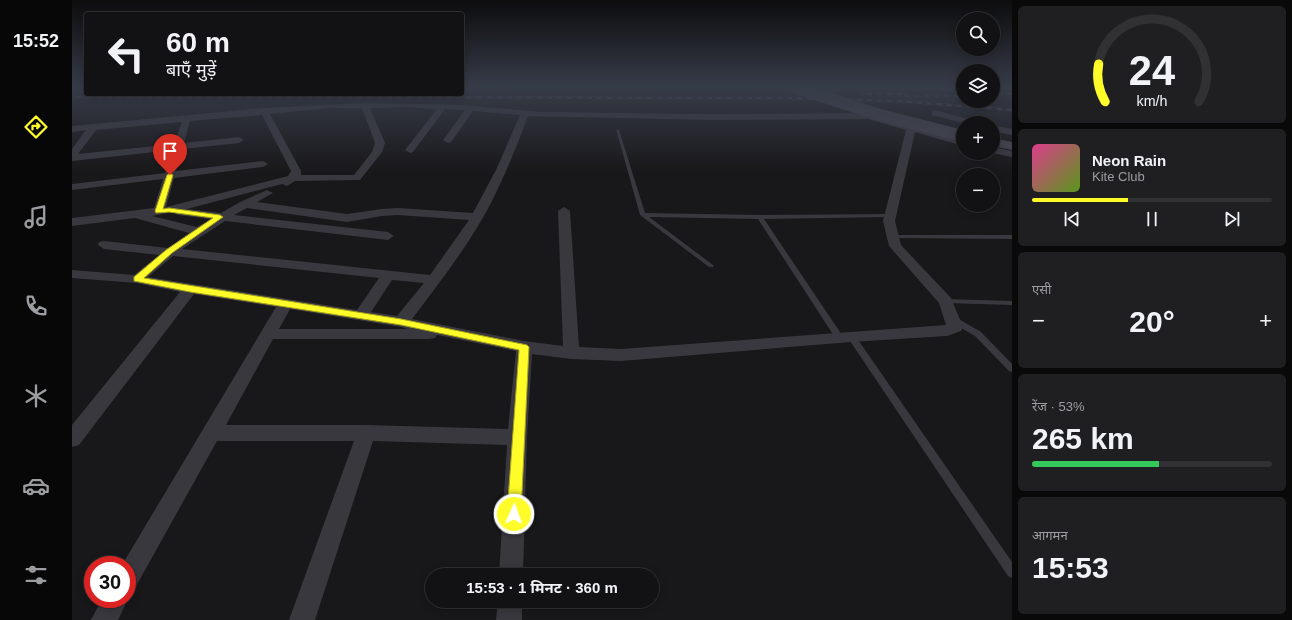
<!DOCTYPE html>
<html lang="hi">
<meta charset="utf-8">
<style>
body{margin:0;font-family:Arial,"Noto Sans Devanagari",sans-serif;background:#1f1f21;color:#f1f3f6;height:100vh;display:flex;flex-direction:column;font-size:15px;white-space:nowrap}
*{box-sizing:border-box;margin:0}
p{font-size:13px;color:#9c9da0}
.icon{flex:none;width:22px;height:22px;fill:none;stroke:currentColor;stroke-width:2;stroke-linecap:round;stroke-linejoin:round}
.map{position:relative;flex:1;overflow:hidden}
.panel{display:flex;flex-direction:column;gap:6px;padding:6px;background:#0a090a;width:280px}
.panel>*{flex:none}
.hud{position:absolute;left:12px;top:12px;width:380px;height:84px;border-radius:4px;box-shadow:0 2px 10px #0003,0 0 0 1px #313133;background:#121113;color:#f1f3f6;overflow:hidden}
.fabs{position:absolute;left:884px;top:12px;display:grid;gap:8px}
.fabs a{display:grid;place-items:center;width:44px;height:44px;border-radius:50%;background:#121113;box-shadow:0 2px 10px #0003,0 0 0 1px #313133;font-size:20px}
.speed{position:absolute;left:12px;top:556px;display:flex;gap:8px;font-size:20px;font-weight:700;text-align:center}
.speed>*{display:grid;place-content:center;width:52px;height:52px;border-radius:50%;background:#121113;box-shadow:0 2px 10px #0003,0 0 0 1px #313133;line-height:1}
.speed .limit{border:6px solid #d22;background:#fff;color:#111}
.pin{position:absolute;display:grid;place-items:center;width:34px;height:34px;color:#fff;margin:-41px -17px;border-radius:50% 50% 50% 0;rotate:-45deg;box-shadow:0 0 4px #0007}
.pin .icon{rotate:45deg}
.me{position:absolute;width:44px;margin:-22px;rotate:2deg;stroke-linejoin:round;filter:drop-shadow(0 0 3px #0008)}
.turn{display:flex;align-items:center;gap:14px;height:84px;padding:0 16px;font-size:18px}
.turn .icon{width:52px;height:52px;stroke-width:2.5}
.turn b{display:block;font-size:28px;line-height:34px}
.big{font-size:30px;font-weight:700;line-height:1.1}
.panel .tile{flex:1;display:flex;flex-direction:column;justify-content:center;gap:6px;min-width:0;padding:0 14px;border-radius:6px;background:#1f1f21}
.panel .dial{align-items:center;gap:0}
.dial svg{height:104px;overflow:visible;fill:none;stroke:#313133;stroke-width:7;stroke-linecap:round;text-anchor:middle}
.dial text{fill:#f1f3f6;stroke:none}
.song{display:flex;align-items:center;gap:12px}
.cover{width:48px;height:48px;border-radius:6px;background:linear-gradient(135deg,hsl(330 70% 55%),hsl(90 70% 35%))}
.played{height:4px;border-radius:2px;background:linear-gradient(90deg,#fffc29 40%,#313133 40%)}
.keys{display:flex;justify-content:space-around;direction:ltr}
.heat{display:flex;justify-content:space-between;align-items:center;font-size:22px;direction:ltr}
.charge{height:6px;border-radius:3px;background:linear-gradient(90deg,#34c759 53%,#313133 0)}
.trip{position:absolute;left:353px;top:568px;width:234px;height:40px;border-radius:20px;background:#121113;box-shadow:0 2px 10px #0003,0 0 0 1px #313133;font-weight:700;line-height:40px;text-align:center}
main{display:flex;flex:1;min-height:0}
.dock{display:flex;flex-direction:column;width:72px;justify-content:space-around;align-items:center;background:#070708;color:#9c9da0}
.dock .icon{width:28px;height:28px}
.dock .selected{color:#fffc29}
.dock b{font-size:18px;color:#f1f3f6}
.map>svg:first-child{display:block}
</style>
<main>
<nav class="dock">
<b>15:52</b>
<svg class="icon selected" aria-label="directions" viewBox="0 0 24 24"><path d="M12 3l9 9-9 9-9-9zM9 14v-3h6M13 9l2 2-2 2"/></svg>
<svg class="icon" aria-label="music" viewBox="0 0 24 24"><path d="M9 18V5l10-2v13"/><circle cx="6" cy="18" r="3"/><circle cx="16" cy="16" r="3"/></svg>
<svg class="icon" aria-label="phone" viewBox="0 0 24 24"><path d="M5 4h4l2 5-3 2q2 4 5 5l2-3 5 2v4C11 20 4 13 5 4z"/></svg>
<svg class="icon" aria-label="climate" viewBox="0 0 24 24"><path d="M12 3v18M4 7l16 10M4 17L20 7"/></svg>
<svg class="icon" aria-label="car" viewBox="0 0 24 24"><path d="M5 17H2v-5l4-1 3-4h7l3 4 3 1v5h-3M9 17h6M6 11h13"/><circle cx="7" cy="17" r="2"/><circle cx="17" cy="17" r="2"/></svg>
<svg class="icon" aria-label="filters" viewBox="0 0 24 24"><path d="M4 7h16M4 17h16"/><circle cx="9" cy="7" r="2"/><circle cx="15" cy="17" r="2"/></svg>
</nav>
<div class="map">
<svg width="940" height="620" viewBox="0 0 940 620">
<rect width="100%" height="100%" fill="#181719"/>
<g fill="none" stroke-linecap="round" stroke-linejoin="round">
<g fill="#39383f" fill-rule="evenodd">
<polygon points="544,129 547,130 573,213 688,215 821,214 821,216 819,217 692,219 770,335 771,337 770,339 764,339 686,219 577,217 641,265 642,266 641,267 637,267 568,215"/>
<polygon points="821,235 940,235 940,239 819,238 818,237"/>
<polygon points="872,299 940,301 940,305 874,303 871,301"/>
<polygon points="879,318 885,318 909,332 940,364 940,372 937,371 903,336 879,322 878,320"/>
<polygon points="779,333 782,334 940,562 940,578 936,576 776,338 775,336 776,334"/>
</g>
<g fill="#39383f" fill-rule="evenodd">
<polygon points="484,87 578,87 574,89 488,89"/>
<path d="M 293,103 L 390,105 L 469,112 L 640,114 L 796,113 L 891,140 L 891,146 L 843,132 L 823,221 L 829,245 L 879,298 L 891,327 L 889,331 L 875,336 L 779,342 L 549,361 L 499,359 L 460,354 L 455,437 L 451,575 L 427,575 L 435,445 L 301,441 L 243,620 L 217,620 L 282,441 L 145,441 L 63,588 L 55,592 L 55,565 L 50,565 L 204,307 L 122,294 L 7,445 L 0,447 L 0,425 L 108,292 L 65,283 L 0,278 L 0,270 L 62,275 L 87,255 L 32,249 L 26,245 L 27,242 L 32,241 L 96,248 L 117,233 L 63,218 L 0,226 L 0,218 L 82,208 L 91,179 L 0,190 L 0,184 L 93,173 L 101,150 L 0,161 L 0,149 L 14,130 L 0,132 L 0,126 L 192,108 ZM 337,107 L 365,109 L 333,150 L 338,153 L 341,152 L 373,109 L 393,110 L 371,140 L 376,143 L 379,142 L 401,111 L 448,115 L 424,170 L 401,213 L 326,208 L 310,209 L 275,214 L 185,202 L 201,193 L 195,190 L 168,202 L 149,213 L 115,209 L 210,184 L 215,186 L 223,181 L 288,180 L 310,152 L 313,143 L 298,108 ZM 257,108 L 290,108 L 303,143 L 300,152 L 282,175 L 229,175 L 229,171 L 198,114 ZM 190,115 L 219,171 L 216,176 L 94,207 L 102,178 L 191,167 L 196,164 L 191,161 L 104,171 L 110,149 L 167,143 L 172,140 L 167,137 L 112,143 L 118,121 ZM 456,116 L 640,120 L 796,119 L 834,130 L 811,221 L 817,246 L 867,303 L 874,325 L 549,349 L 507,347 L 498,211 L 492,207 L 486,211 L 491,346 L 452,341 L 340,319 C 368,282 397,245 419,203 C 433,175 445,146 456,116 ZM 110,122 L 102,144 L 6,154 L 24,130 ZM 175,208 L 275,222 L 310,216 L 326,215 L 397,220 L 358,275 L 110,249 L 153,221 L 316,240 L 322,236 L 316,232 L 162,215 ZM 101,212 L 106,215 L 139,219 L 125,227 L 80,216 ZM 101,256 L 307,278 L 285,310 L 76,277 ZM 320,280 L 352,283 L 325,316 L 299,312 ZM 218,309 L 329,327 L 336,329 L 207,329 ZM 365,335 L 444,351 L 436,429 L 294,425 L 154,425 L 201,339 L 357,339 L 363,338 Z"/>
<polygon points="863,110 903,121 904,123 891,123 860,115 860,111"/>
<polygon points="921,125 940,129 940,135 921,131"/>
<polygon points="921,147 940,151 940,157 921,153"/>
<polygon points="55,596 56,599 46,620 19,620 30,599 55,599"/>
<polygon points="426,601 450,601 450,620 424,620"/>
</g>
<polygon fill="#46454f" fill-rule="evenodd" points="921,138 940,142 940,150 921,146"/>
<defs>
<g id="rail">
<polyline points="790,94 832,94"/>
<polyline points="921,94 940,94"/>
<polyline points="827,96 891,96"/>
<polyline points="0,97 715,98 827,101 940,110"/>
</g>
</defs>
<use href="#rail" stroke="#4b4a54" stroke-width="2.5"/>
<use href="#rail" stroke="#131214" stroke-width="1.5" stroke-dasharray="5" stroke-linecap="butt"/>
<polyline stroke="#46454f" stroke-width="12" points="723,87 801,113 891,136"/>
</g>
<linearGradient id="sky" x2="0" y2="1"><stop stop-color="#0d0d0e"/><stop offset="0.5" stop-color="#373c49"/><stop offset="1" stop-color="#373c49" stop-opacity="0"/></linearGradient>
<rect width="940" height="174" fill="url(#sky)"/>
<polygon fill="#fffc29" stroke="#a6a41b" points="98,173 101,175 91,209 97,208 148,215 151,217 100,253 72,278 329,319 455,345 457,347 449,514 447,518 442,520 437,518 435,514 447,350 329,325 118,292 62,281 62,277 94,250 141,218 97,212 84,213 83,211 95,175"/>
</svg>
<div class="fabs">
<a><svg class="icon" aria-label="search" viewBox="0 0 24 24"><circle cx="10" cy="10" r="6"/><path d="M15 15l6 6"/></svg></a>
<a><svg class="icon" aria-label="layers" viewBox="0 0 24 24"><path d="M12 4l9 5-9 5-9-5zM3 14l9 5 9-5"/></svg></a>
<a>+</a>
<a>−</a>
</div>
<div class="speed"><div class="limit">30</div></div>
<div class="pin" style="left:98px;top:175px;background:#d93025"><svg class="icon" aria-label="arrive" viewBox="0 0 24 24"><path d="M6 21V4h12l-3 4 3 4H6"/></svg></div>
<svg class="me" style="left:442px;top:514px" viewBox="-20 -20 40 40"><circle r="17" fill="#fffc29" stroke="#fff" stroke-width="3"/><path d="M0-11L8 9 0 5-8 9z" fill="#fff"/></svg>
<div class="trip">15:53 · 1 मिनट · 360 m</div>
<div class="hud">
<div class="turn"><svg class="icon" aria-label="left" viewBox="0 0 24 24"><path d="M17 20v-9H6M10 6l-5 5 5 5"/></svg><div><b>60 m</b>बाएँ मुड़ें</div></div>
</div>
</div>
<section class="panel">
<div class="tile dial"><svg viewBox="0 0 100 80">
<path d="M14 69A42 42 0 1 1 86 69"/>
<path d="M14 69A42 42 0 0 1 9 40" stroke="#fffc29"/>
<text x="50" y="56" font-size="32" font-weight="700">24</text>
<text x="50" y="72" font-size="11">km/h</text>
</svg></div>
<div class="tile">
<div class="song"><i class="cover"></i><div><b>Neon Rain</b><p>Kite Club</p></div></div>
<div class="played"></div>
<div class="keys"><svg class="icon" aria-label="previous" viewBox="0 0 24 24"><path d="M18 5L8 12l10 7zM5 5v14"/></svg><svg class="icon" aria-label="pause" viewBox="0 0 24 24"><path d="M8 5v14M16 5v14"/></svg><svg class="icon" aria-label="next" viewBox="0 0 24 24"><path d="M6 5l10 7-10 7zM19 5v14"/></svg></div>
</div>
<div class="tile"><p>एसी</p>
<div class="heat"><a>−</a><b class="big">20°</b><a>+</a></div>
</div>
<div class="tile"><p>रेंज · 53%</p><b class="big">265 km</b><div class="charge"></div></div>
<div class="tile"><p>आगमन</p><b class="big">15:53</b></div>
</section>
</main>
